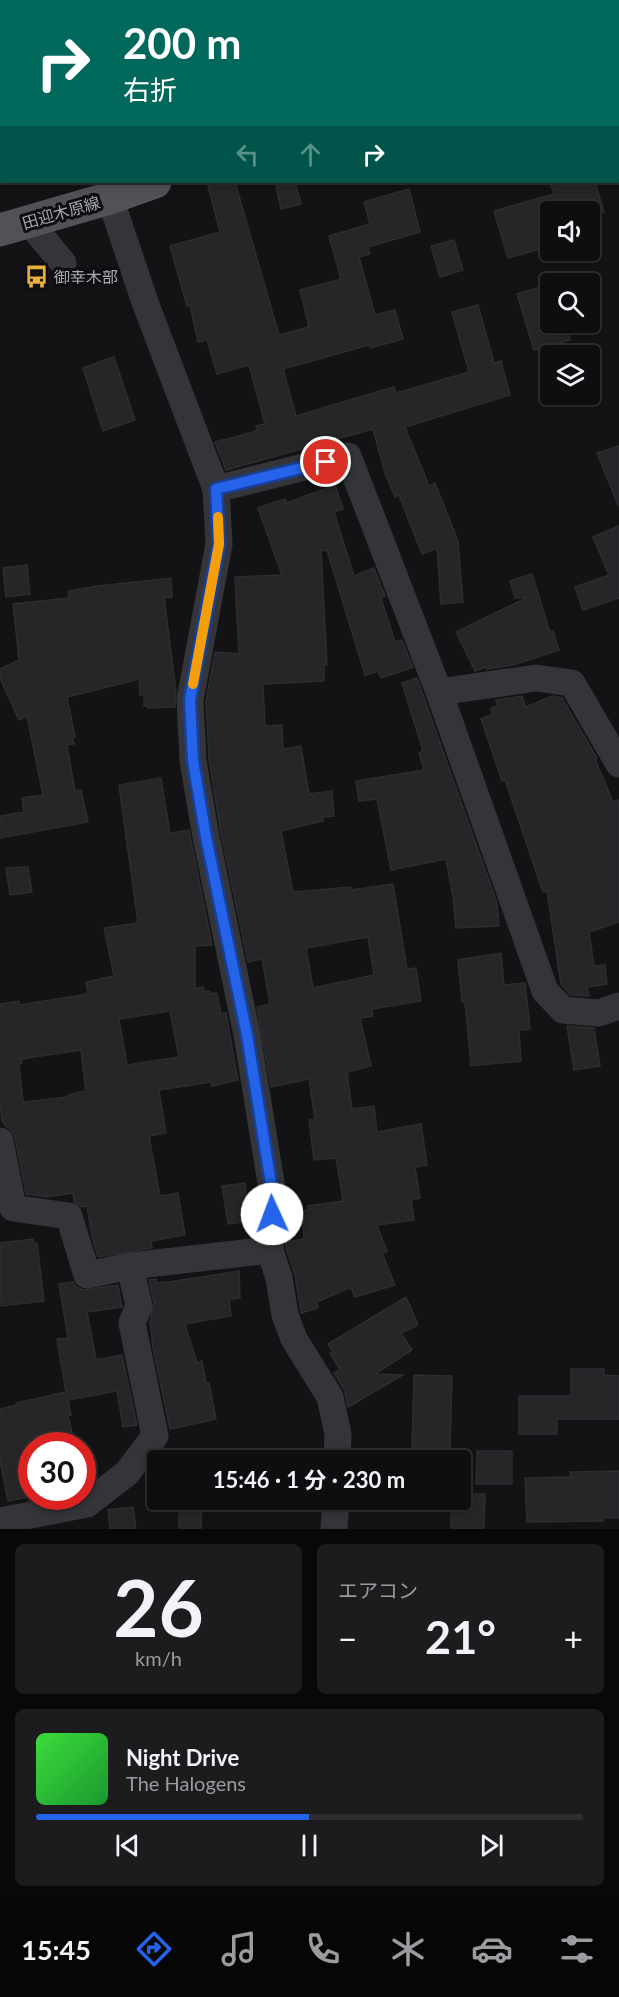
<!DOCTYPE html>
<html lang="ja">
<meta charset="utf-8">
<style>
body{margin:0;font-family:Lato,"Noto Sans JP",sans-serif;background:#1c1c1e;color:#f1f3f6;height:100vh;display:flex;flex-direction:column;font-size:22px;white-space:nowrap}
*{box-sizing:border-box;margin:0}
p{font-size:20px;color:#9b9c9f}
.icon{flex:none;width:33px;height:33px;fill:none;stroke:currentColor;stroke-width:2;stroke-linecap:round;stroke-linejoin:round}
.map{position:relative;height:1529px;overflow:hidden}
.side{display:flex;flex-direction:column;gap:15px;padding:15px;background:#080809;flex:1}
.side>*{flex:none}
.guide{position:absolute;left:0px;top:0px;width:620px;height:183px;box-shadow:0 3px 9px #0003,0 0 0 2px #2e2e30;background:#00695c;color:#fff;overflow:hidden}
.controls{position:absolute;left:540px;top:201px;display:grid;gap:12px}
.controls a{display:grid;place-items:center;width:60px;height:60px;border-radius:6px;background:#0e0e10;box-shadow:0 3px 9px #0003,0 0 0 2px #2e2e30;font-size:30px}
.speed{position:absolute;left:18px;top:1432px;display:flex;gap:12px;font-size:30px;font-weight:700;text-align:center}
.speed>*{display:grid;place-content:center;width:78px;height:78px;border-radius:50%;background:#0e0e10;box-shadow:0 3px 9px #0003,0 0 0 2px #2e2e30;line-height:1}
.speed .limit{border:9px solid #d22;background:#fff;color:#111}
.pin{position:absolute;display:grid;place-items:center;width:51px;height:51px;color:#fff;margin:-26px;border:3px solid #fff;border-radius:50%;box-shadow:0 2px 6px #0007}
.me{position:absolute;width:66px;margin:-33px;rotate:358deg;stroke-linejoin:round;filter:drop-shadow(0 0 4px #0008)}
.turn{display:flex;align-items:center;gap:21px;height:126px;padding:0 24px;font-size:27px}
.turn .icon{width:78px;height:78px;stroke-width:2.5}
.turn b{display:block;font-size:42px;line-height:51px}
.lanes{display:flex;align-items:center;height:57px;padding:0 24px;background:#0003;justify-content:center;gap:30px;direction:ltr}
.lanes .off{opacity:.35}
.big{font-size:45px;font-weight:700;line-height:1.1}
.side .card{flex:1;display:flex;flex-direction:column;justify-content:center;gap:9px;min-width:0;padding:0 21px;border-radius:9px;background:#1c1c1e}
.side .dial{align-items:center;gap:0}
.dial b{font-size:78px;line-height:1}
.song{display:flex;align-items:center;gap:18px}
.cover{width:72px;height:72px;border-radius:9px;background:linear-gradient(135deg,hsl(120 70% 55%),hsl(130 70% 35%))}
.played{height:6px;border-radius:3px;background:linear-gradient(90deg,#2563eb 50%,#2e2e30 50%)}
.keys{display:flex;justify-content:space-around;direction:ltr}
.heat{display:flex;justify-content:space-between;align-items:center;font-size:33px;direction:ltr}
.side .tiles{flex:1;display:grid;gap:15px;grid-template-columns:1fr 1fr}
.card:last-child{grid-column:span 2}
.trip{position:absolute;left:147px;top:1450px;width:324px;height:60px;border-radius:6px;background:#0e0e10;box-shadow:0 3px 9px #0003,0 0 0 2px #2e2e30;font-weight:700;line-height:60px;text-align:center}
.tabs{display:flex;height:96px;justify-content:space-around;align-items:center;background:#060606;color:#9b9c9f}
.tabs .icon{width:42px;height:42px}
.tabs .current{color:#2563eb}
.tabs b{font-size:27px;color:#f1f3f6}
.map>svg:first-child{display:block}
</style>
<div class="map">
<svg width="619" height="1529" viewBox="0 0 619 1529">
<rect width="100%" height="100%" fill="#131315"/>
<g fill="#262629" stroke="#2d2d30" stroke-width="1.5" fill-rule="evenodd">
<polygon points="224,182 235,182 279,335 309,327 300,290 341,279 329,236 370,224 364,202 409,189 420,232 368,247 370,254 359,257 375,315 395,310 403,339 370,348 369,345 283,369 296,416 394,387 396,393 469,372 452,312 478,305 494,363 501,361 510,395 405,427 429,486 435,483 458,541 463,602 441,604 437,548 422,554 399,495 395,497 385,473 373,429 226,470 215,442 257,431 256,426 265,424 249,365 217,374 207,340 198,342 190,305 187,306 170,246 220,232 208,186"/>
<polygon points="295,182 301,204 281,209 276,186"/>
<polygon points="550,182 595,182 604,212 541,212 546,228 538,230 544,248 508,258 494,211 554,194"/>
<polygon points="454,240 463,270 440,277 431,246"/>
<polygon points="550,284 550,322 565,322 570,340 534,350 517,294"/>
<polygon points="114,357 135,420 103,431 83,368"/>
<polygon points="619,446 619,505 618,505 597,453"/>
<path d="M 335,485 L 343,509 L 334,512 L 354,576 L 374,568 L 385,596 L 381,598 L 395,642 L 402,640 L 413,667 L 381,678 L 378,671 L 365,675 L 327,550 L 321,551 L 327,665 L 324,665 L 324,681 L 263,684 L 265,726 L 282,725 L 283,749 L 301,746 L 309,794 L 332,791 L 334,816 L 322,817 L 323,821 L 281,831 L 293,892 L 351,887 L 351,890 L 393,884 L 407,969 L 416,968 L 421,1001 L 372,1009 L 373,1016 L 360,1018 L 371,1066 L 347,1072 L 352,1109 L 374,1106 L 377,1132 L 421,1124 L 427,1165 L 415,1167 L 420,1198 L 411,1200 L 414,1220 L 377,1225 L 387,1251 L 382,1253 L 395,1285 L 355,1297 L 351,1287 L 317,1302 L 318,1308 L 301,1313 L 295,1275 L 286,1248 L 286,1242 L 304,1239 L 302,1210 L 308,1210 L 308,1206 L 343,1201 L 336,1158 L 314,1160 L 309,1120 L 315,1120 L 309,1079 L 271,1087 L 257,1007 L 270,1004 L 262,959 L 248,962 L 221,834 L 209,759 L 206,701 L 215,652 L 239,654 L 235,577 L 282,575 L 258,508 L 285,499 L 287,503 ZM 368,937 L 374,975 L 313,988 L 306,948 Z"/>
<polygon points="619,526 619,598 583,610 575,587 609,575 593,537"/>
<polygon points="27,565 30,594 6,597 3,568"/>
<polygon points="532,574 550,632 553,631 559,650 513,665 487,669 486,667 475,671 456,632 528,597 515,598 510,581"/>
<polygon points="171,578 172,597 164,598 176,691 175,707 148,708 148,706 144,706 144,695 140,695 139,679 67,697 75,737 72,738 74,744 67,745 75,791 81,790 88,822 0,838 0,816 24,812 22,798 43,795 27,716 19,720 0,678 0,669 19,660 13,604 69,598 68,591 98,586"/>
<polygon points="417,678 497,903 499,926 456,928 453,897 446,859 391,870 377,799 359,801 356,781 424,770 419,753 423,751 402,683"/>
<polygon points="522,696 526,707 552,696 562,698 597,758 595,759 613,802 619,800 619,922 589,932 594,966 605,965 607,984 587,987 589,996 570,995 561,984 547,891 543,892 505,780 502,781 481,719 493,714 491,708 498,706 496,700"/>
<path d="M 161,778 L 170,833 L 189,830 L 212,945 L 195,946 L 195,989 L 203,987 L 204,992 L 210,991 L 211,994 L 217,993 L 221,1014 L 226,1013 L 238,1080 L 212,1086 L 211,1082 L 159,1090 L 166,1133 L 149,1136 L 160,1196 L 178,1193 L 185,1235 L 151,1241 L 152,1248 L 98,1257 L 92,1237 L 87,1206 L 82,1207 L 74,1202 L 73,1193 L 47,1197 L 26,1194 L 15,1138 L 11,1130 L 5,1126 L 4,1122 L 2,1122 L 0,1102 L 0,1004 L 19,1001 L 20,1005 L 88,994 L 86,982 L 114,976 L 104,928 L 138,923 L 119,785 ZM 170,1011 L 179,1057 L 127,1065 L 119,1019 ZM 81,1050 L 86,1091 L 68,1095 L 68,1097 L 23,1102 L 19,1064 L 22,1063 L 21,1059 Z"/>
<polygon points="28,867 32,892 10,895 6,868"/>
<polygon points="501,953 504,985 525,983 530,1029 519,1030 521,1061 471,1066 465,1002 462,1002 458,960"/>
<polygon points="567,1026 594,1028 600,1066 574,1070"/>
<polygon points="245,1183 249,1221 228,1224 222,1186"/>
<polygon points="33,1239 34,1244 37,1243 44,1301 1,1306 0,1243"/>
<polygon points="239,1271 240,1298 229,1300 231,1316 185,1324 197,1363 202,1361 206,1383 209,1383 216,1419 170,1429 153,1348 150,1322 154,1303 149,1280 156,1279 156,1283 169,1282"/>
<polygon points="73,1282 76,1287 83,1290 118,1285 122,1307 87,1312 96,1360 122,1355 137,1425 123,1427 117,1391 68,1400 71,1415 68,1416 75,1446 32,1446 32,1462 27,1463 32,1496 8,1501 0,1460 0,1409 17,1405 16,1403 66,1392 57,1339 68,1338 59,1284"/>
<polygon points="406,1297 418,1325 401,1333 412,1350 375,1374 403,1375 348,1407 344,1389 334,1373 340,1370 330,1353 333,1352 328,1344"/>
<polygon points="571,1369 604,1369 604,1375 619,1376 619,1419 557,1419 557,1434 519,1434 519,1396 571,1396"/>
<polygon points="414,1375 452,1376 450,1452 412,1451"/>
<polygon points="477,1451 512,1451 512,1484 476,1484"/>
<polygon points="619,1471 619,1518 603,1517 603,1521 527,1522 525,1478 571,1477 570,1472"/>
<polygon points="460,1494 485,1494 484,1529 451,1529 451,1500 460,1500"/>
<polygon points="179,1500 202,1500 201,1529 179,1529"/>
<polygon points="133,1507 136,1529 110,1529 108,1510"/>
</g>
<g fill="none" stroke-linecap="round" stroke-linejoin="round">
<g stroke="#343539" stroke-width="27">
<polyline points="618,167 619,169"/>
<polyline points="110,198 146,305 216,489 219,544 190,700 193,761 206,837 247,1035 273,1195 270,1250 279,1278 285,1315 294,1339 330,1397 338,1434 337,1461"/>
<polyline points="29,222 63,263"/>
<polyline points="216,489 348,456 439,692"/>
<polyline points="619,764 572,683 536,678 439,692 545,991 563,1010 599,1013 619,1006"/>
<polyline points="0,1141 13,1208 69,1216 87,1275 130,1266 270,1250"/>
<polyline points="0,1521 87,1504 127,1473 155,1436 132,1323 139,1306 130,1266"/>
<polyline points="334,1529 336,1500"/>
</g>
<g stroke="#505258" stroke-width="33">
<polyline points="579,2 583,0"/>
<polyline points="0,230 110,198 155,182"/>
</g>
</g>
<g fill="none" stroke-linecap="round" stroke-linejoin="round">
<defs>
<polyline id="route" points="272,1214 273,1196 247,1035 206,837 193,761 190,700 219,544 216,489 326,462"/>
</defs>
<use href="#route" stroke="#184099" stroke-width="15"/>
<use href="#route" stroke="#2563eb" stroke-width="10"/>
<polyline stroke="#f59e0b" stroke-width="10" points="193,684 219,544 218,517"/>
</g>
<defs>
<symbol id="bus-bare" viewBox="-9 -9 18 18"><path d="M-5-6H5V4H4V6H2V4H-2V6H-4V4H-5ZM-3.5-4V0h7V-4ZM-3.5 1.2v1.5H-2V1.2ZM2 1.2v1.5H3.5V1.2Z" fill="#e7af39" stroke="#0e0e10" stroke-width="2.5" paint-order="stroke"/></symbol>
</defs>
<g fill-rule="evenodd">
<use href="#bus-bare" x="20" y="260" width="33" height="33"/>
</g>
<g text-anchor="middle" dominant-baseline="central" stroke-width="6" stroke-linejoin="round" paint-order="stroke">
<g font-size="16" fill="#a5aab4" stroke="#0e0e10">
<text transform="translate(61 212) rotate(-16)">田迎木原線</text>
</g>
<g font-size="16" fill="#a5aab4" stroke="#0e0e10" text-anchor="start">
<text x="54" y="276">御幸木部</text>
</g>
</g>
</svg>
<div class="controls">
<a><svg class="icon" aria-label="sound" viewBox="0 0 24 24"><path d="M4 9h4l5-4v14l-5-4H4zM17 9q2 3 0 6"/></svg></a>
<a><svg class="icon" aria-label="search" viewBox="0 0 24 24"><circle cx="10" cy="10" r="6"/><path d="M15 15l6 6"/></svg></a>
<a><svg class="icon" aria-label="layers" viewBox="0 0 24 24"><path d="M12 4l9 5-9 5-9-5zM3 14l9 5 9-5"/></svg></a>
</div>
<div class="speed"><div class="limit">30</div></div>
<div class="pin" style="left:326px;top:462px;background:#d93025"><svg class="icon" aria-label="arrive" viewBox="0 0 24 24"><path d="M6 21V4h12l-3 4 3 4H6"/></svg></div>
<svg class="me" style="left:272px;top:1214px" viewBox="-20 -20 40 40"><circle r="19" fill="#fff"/><path d="M0-13L10 11 0 6-10 11z" fill="#2563eb"/></svg>
<div class="trip">15:46 · 1 分 · 230 m</div>
<div class="guide">
<div class="turn"><svg class="icon" aria-label="right" viewBox="0 0 24 24"><path d="M7 20v-9h11M14 6l5 5-5 5"/></svg><div><b>200 m</b>右折</div></div>
<div class="lanes"><svg class="icon off" aria-label="left" viewBox="0 0 24 24"><path d="M17 20v-9H6M10 6l-5 5 5 5"/></svg><svg class="icon off" aria-label="ahead" viewBox="0 0 24 24"><path d="M12 20V5M6 11l6-6 6 6"/></svg><svg class="icon" aria-label="right" viewBox="0 0 24 24"><path d="M7 20v-9h11M14 6l5 5-5 5"/></svg></div>
</div>
</div>
<section class="side">
<div class="tiles">
<div class="card dial"><b>26</b><p>km/h</p></div>
<div class="card"><p>エアコン</p>
<div class="heat"><a>−</a><b class="big">21°</b><a>+</a></div>
</div>
<div class="card">
<div class="song"><i class="cover"></i><div><b>Night Drive</b><p>The Halogens</p></div></div>
<div class="played"></div>
<div class="keys"><svg class="icon" aria-label="previous" viewBox="0 0 24 24"><path d="M18 5L8 12l10 7zM5 5v14"/></svg><svg class="icon" aria-label="pause" viewBox="0 0 24 24"><path d="M8 5v14M16 5v14"/></svg><svg class="icon" aria-label="next" viewBox="0 0 24 24"><path d="M6 5l10 7-10 7zM19 5v14"/></svg></div>
</div>
</div>
</section>
<nav class="tabs">
<b>15:45</b>
<svg class="icon current" aria-label="directions" viewBox="0 0 24 24"><path d="M12 3l9 9-9 9-9-9zM9 14v-3h6M13 9l2 2-2 2"/></svg>
<svg class="icon" aria-label="music" viewBox="0 0 24 24"><path d="M9 18V5l10-2v13"/><circle cx="6" cy="18" r="3"/><circle cx="16" cy="16" r="3"/></svg>
<svg class="icon" aria-label="phone" viewBox="0 0 24 24"><path d="M5 4h4l2 5-3 2q2 4 5 5l2-3 5 2v4C11 20 4 13 5 4z"/></svg>
<svg class="icon" aria-label="climate" viewBox="0 0 24 24"><path d="M12 3v18M4 7l16 10M4 17L20 7"/></svg>
<svg class="icon" aria-label="car" viewBox="0 0 24 24"><path d="M5 17H2v-5l4-1 3-4h7l3 4 3 1v5h-3M9 17h6M6 11h13"/><circle cx="7" cy="17" r="2"/><circle cx="17" cy="17" r="2"/></svg>
<svg class="icon" aria-label="filters" viewBox="0 0 24 24"><path d="M4 7h16M4 17h16"/><circle cx="9" cy="7" r="2"/><circle cx="15" cy="17" r="2"/></svg>
</nav>
